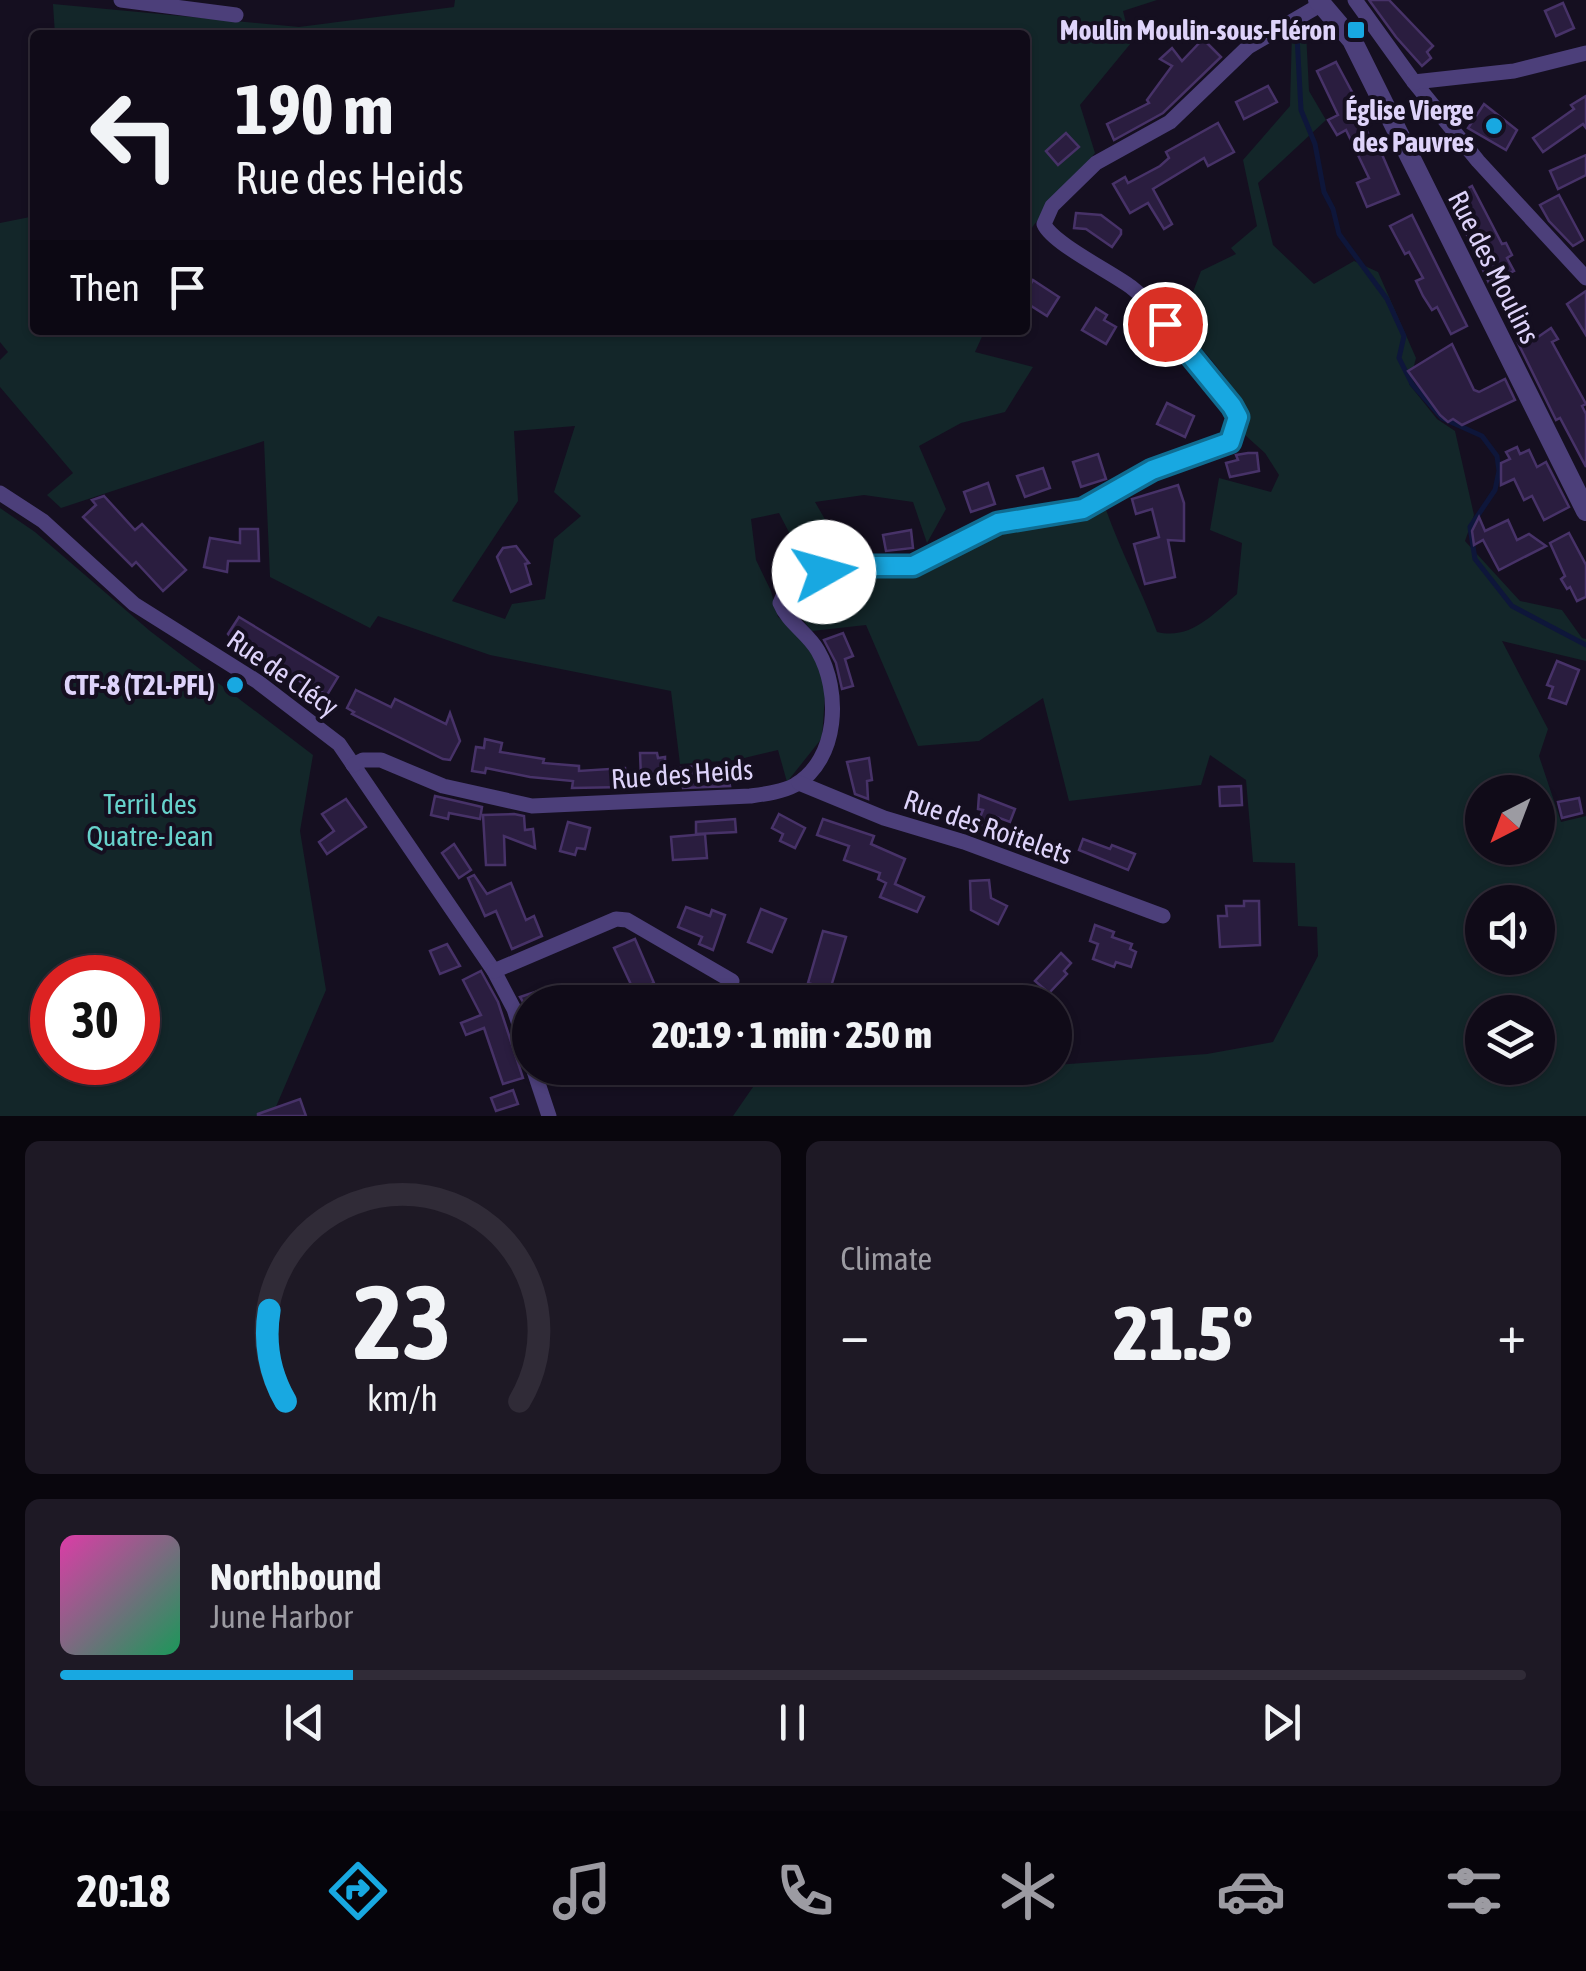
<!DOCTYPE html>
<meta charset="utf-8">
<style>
body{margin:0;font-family:"Asap Condensed",sans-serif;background:#1e1925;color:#f1f3f6;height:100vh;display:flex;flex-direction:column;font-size:38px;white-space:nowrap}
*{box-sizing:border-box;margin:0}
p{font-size:32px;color:#9c9ba2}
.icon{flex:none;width:55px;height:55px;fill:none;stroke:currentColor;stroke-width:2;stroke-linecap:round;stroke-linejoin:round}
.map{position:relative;height:1116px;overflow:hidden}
.sheet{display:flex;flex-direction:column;gap:25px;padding:25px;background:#09060d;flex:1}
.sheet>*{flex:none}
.top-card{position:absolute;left:30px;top:30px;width:1000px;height:305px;border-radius:10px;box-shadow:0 2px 8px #0004,0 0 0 2px #302b37;background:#100b18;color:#f1f3f6;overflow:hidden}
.needle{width:65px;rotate:222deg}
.buttons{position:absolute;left:1465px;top:775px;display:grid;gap:20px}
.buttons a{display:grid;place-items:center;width:90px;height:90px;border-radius:50%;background:#100b18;box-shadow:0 2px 8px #0004,0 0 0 2px #302b37;font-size:50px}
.speed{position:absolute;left:30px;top:955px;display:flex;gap:20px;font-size:50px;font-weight:700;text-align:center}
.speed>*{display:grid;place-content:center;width:130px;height:130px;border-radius:50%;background:#100b18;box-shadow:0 2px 8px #0004,0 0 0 2px #302b37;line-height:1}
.speed .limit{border:15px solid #d22;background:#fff;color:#111}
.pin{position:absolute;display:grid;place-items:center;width:85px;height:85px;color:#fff;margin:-42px;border:5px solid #fff;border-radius:50%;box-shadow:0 2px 10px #0007}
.me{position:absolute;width:110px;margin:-55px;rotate:83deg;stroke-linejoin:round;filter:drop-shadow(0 0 8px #0008)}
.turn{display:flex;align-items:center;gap:35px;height:210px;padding:0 40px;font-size:45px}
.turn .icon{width:130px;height:130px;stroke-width:2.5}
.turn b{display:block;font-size:70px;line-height:85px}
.then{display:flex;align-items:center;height:95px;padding:0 40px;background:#0003;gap:20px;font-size:38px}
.big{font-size:75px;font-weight:800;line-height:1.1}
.sheet .card{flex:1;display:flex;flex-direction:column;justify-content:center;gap:15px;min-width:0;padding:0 35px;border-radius:15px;background:#1e1925}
.sheet .dial{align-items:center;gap:0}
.dial svg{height:260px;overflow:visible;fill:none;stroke:#302b37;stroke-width:7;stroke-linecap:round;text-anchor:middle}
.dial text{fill:#f1f3f6;stroke:none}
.song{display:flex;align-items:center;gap:30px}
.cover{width:120px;height:120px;border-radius:15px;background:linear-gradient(135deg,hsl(320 70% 55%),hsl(150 70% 35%))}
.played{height:10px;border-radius:5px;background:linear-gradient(90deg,#18a8e1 20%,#302b37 20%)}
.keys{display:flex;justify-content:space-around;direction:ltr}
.heat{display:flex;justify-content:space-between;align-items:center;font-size:55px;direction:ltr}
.sheet .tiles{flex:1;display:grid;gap:25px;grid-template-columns:1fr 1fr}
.card:last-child{grid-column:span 2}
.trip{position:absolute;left:512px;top:985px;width:560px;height:100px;border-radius:50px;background:#100b18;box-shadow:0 2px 8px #0004,0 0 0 2px #302b37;font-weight:800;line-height:100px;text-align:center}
.tab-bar{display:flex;height:160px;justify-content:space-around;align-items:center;background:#06040a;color:#9c9ba2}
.tab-bar .icon{width:70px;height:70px}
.tab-bar .on{color:#18a8e1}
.tab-bar b{font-size:45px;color:#f1f3f6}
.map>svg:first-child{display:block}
</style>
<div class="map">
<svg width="1586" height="1116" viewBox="0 0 1586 1116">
<rect width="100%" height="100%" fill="#150f20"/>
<g fill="#132629" fill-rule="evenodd">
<polygon points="455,0 1157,0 1123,11 1131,43 1080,105 1095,153 1033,226 1025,242 1025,35 55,35 53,4 299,27 454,7"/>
<path d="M 1292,32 L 1306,32 L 1309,91 L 1326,120 L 1258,183 L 1273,245 L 1314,284 L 1354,261 L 1378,272 L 1416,358 L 1409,384 L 1437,419 L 1455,431 L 1474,515 L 1465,541 L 1520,601 L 1562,610 L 1582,638 L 1586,639 L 1586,661 L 1502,641 L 1548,729 L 1539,756 L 1561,822 L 1586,816 L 1586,1116 L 733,1116 L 766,1068 L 1055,1068 L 1055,1065 L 1207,1054 L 1273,1042 L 1318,956 L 1317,927 L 1298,926 L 1295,863 L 1253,862 L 1246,780 L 1210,755 L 1201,785 L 1069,801 L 1043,698 L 979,741 L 918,746 L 866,625 L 812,631 L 791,606 L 811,585 L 912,574 L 965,552 L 1010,527 L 1076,517 L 1105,507 C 1120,550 1141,589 1157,632 C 1191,640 1212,615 1237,594 L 1242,543 L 1210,530 L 1219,478 L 1271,492 L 1279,475 L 1265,453 L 1245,435 C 1251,394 1201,350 1175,319 L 1185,313 L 1201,271 L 1236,254 L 1231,248 L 1257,226 L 1243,160 L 1290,106 ZM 1482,792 L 1538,792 L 1538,848 L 1482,848 ZM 1482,902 L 1538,902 L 1538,958 L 1482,958 ZM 1482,1012 L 1538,1012 L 1538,1068 L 1482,1068 Z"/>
<path d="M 35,216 L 35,330 L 985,330 L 975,352 L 1033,367 L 1005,412 L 961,423 L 919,446 L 946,509 L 927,543 L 913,502 L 864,495 L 815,502 L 849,561 L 809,571 L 779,513 L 751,519 L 756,560 L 771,591 L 778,617 L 804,637 L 826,681 L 822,738 L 787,782 L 778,750 L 736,760 L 680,764 L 671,691 L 490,655 L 378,616 L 370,628 L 270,577 L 264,441 L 61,508 L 47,495 L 73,473 L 0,387 L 0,360 L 8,352 L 0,342 L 0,223 ZM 575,426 L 554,492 L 581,516 L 554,539 L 545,599 L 512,604 L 505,619 L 452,601 L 518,501 L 514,431 Z"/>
<path d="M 0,508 L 35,532 L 150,631 L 313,755 L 300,831 L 326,990 L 272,1116 L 0,1116 ZM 52,978 L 138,978 L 138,1062 L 52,1062 Z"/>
</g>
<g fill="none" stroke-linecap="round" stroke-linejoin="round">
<polyline stroke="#0e163a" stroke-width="5" points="1297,36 1301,110 1315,144 1324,192 1333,209 1339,234 1387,299 1404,336 1399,358 1412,384 1442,418 1482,436 1497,456 1499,471 1495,490 1470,527 1475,559 1512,606 1586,645"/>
</g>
<g fill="#2a1d3f" stroke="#473268" stroke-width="2.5">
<polygon points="1369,0 1389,0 1433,46 1427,52 1431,58 1422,66 1396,37"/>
<polygon points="1563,3 1574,28 1556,36 1545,11"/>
<polygon points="1203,39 1221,57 1163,113 1114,140 1107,124 1149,103 1147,100 1172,66 1160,59 1172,48 1182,61"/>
<polygon points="1336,62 1367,120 1363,123 1378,153 1381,152 1399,194 1367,207 1357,183 1369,178 1346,130 1337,135 1328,120 1338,115 1317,71"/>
<polygon points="1268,86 1277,102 1244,119 1236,102"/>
<polygon points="1586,96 1586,128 1583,124 1543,152 1533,138 1574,109 1571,105"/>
<polygon points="1484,104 1517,130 1506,150 1468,128"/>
<polygon points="1218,123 1234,152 1208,166 1204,158 1153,189 1172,224 1164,229 1148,203 1130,213 1113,184 1125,177 1128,183 1160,166 1169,158 1166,152"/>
<polygon points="1066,133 1079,147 1058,165 1046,151"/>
<polygon points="1586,155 1586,175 1558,189 1550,171"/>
<polygon points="1472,186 1502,244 1506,243 1512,255 1507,258 1514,271 1489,283 1450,198"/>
<polygon points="1559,195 1583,240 1573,246 1549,221 1540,205"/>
<polygon points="1076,213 1101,215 1121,230 1121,234 1112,247 1086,229 1074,228"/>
<polygon points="1412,215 1467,326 1451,334 1437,307 1432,310 1423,296 1416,281 1423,278 1409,252 1405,254 1390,226"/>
<polygon points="1033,280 1059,297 1047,316 1025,302 1025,294"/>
<polygon points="1586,291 1586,335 1567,304"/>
<polygon points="1096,308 1107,315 1104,320 1116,327 1106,344 1082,330"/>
<polygon points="1551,328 1558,339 1552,342 1586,404 1582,406 1586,414 1586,467 1560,418 1556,420 1518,343 1535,332 1538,337"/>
<polygon points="1452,344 1474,390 1479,392 1505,379 1515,400 1462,425 1453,419 1448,422 1440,415 1408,371"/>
<polygon points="1167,403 1194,416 1185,437 1157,424"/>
<polygon points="1517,447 1520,454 1529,450 1537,467 1546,462 1569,507 1544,520 1532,496 1524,500 1514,479 1501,485 1501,463 1510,459 1506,452"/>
<polygon points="1248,453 1257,453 1259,471 1230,477 1226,463 1238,460 1236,455"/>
<polygon points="1098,454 1106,479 1081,487 1073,462"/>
<polygon points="1043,468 1050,488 1025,497 1017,476"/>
<polygon points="988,483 995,504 971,512 964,492"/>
<polygon points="1178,485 1184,503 1184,541 1168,540 1175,577 1145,584 1134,544 1159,537 1152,509 1136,514 1132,499"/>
<polygon points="104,496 135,530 142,524 186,570 163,591 136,562 132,566 83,517 96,505 92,500"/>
<polygon points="1479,517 1485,531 1508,520 1517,540 1529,534 1546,546 1499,570 1483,540 1474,545 1472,531"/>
<polygon points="240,529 258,529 259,561 228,561 227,572 204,567 210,538 240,543"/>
<polygon points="911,530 913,548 886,551 883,535"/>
<polygon points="1569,533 1586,565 1586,597 1577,601 1570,587 1567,589 1561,579 1565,576 1550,543"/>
<polygon points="516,546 529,563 525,564 531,584 511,592 497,557 503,548"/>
<polygon points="239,617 338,677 327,695 320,691 319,693 233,640 228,634"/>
<polygon points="843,633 853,656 845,659 853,686 842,689 836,663 824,640"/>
<polygon points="1557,661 1579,670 1566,704 1549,698 1553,687 1547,685"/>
<polygon points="356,690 391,707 395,699 446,724 450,713 460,741 450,760 443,759 352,714 354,712 347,708"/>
<polygon points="485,739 502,743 500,752 544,759 543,763 579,766 579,771 625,768 626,787 572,788 573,781 530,777 486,768 485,773 472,771 476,747 484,748"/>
<polygon points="640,753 657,753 658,758 665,757 665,770 697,766 697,773 727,770 730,786 683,788 682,781 661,784 660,776 641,778"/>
<polygon points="869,758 872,780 867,781 868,799 855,794 847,762"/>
<polygon points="1241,786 1242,805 1220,806 1219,787"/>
<polygon points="979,795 1015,809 1010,822 997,817 991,833 976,827 983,810 978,809"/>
<polygon points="435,796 482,807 480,819 449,813 448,819 431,815"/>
<polygon points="1579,798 1582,813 1562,818 1558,802"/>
<polygon points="346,799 366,827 327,854 319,842 334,831 322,814"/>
<polygon points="514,814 524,816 525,830 533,829 535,848 504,836 505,865 486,865 483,815"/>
<polygon points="779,814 805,828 795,848 780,841 783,834 772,828"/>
<polygon points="735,819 736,832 696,834 696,822"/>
<polygon points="823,819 874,836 871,844 905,859 895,884 924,897 917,912 880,897 886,883 878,879 880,873 844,860 849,846 817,835"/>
<polygon points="568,822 590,828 585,849 577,848 575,855 560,851"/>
<polygon points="705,834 707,858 673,860 671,837"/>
<polygon points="1083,839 1110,849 1112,845 1135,854 1128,870 1079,850"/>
<polygon points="454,844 471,870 459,878 442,853"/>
<polygon points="474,875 487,894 511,883 526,920 534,916 542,936 512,949 496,911 485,916 468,878"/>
<polygon points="989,880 991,898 1007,906 998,924 971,910 970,881"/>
<polygon points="1244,901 1259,901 1260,945 1220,947 1218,916 1227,916 1226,906 1244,906"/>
<polygon points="686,907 710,916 712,910 725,915 713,950 699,944 702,937 678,927"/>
<polygon points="761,909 786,919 772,952 748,942"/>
<polygon points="1095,925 1114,932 1112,937 1132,944 1130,949 1136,952 1131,967 1116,962 1114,967 1093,959 1098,944 1090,941"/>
<polygon points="823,931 846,937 830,990 808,983"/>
<polygon points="635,939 654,983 634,991 614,948"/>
<polygon points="447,944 460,966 440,974 430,951"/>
<polygon points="1061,953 1071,963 1064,971 1067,974 1049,993 1035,981"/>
<polygon points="481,971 498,1002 523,1078 503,1084 484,1028 466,1035 461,1023 481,1015 463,980"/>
<polygon points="550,987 557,1002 523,1002 520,997"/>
<polygon points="513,1090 518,1104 496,1111 491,1098"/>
<polygon points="300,1099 306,1116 258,1116 258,1114"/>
</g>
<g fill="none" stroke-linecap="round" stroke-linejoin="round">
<g stroke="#4c3f7a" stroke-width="15">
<polyline points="121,0 236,15"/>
<polyline points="1355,0 1414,82 1478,161 1586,278"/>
<polyline points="1414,82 1514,71 1586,53"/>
<polyline points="0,493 43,521 134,604 258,682 339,744 494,971 514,1009 530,1058"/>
<path d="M 353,765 L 363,760 L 381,760 L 443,786 L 532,806 L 750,796 C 765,794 782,792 795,785 C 839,759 841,691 818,651 C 808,633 788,623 780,603 L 788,585 L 824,571 L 855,566 L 913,565 L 933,558 L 998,523 L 1024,516 L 1083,509 L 1151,470 L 1230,441 L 1238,417 L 1233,406 C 1204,371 1166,314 1131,287 C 1111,272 1052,243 1044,224 L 1052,206 L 1096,163 L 1170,122 L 1248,47 L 1320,5"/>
<polyline points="799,783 884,818 964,842 1163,916"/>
<polyline points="494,971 616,919 627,920 732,981"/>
<polyline points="533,1068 549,1116"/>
</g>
<polyline stroke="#4c3f7a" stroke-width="20" points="1318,0 1352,40 1586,511"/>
</g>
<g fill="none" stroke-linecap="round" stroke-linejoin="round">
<defs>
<polyline id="route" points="824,572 855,566 913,566 998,523 1083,509 1152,470 1230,442 1238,417 1232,406 1165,324"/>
</defs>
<use href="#route" stroke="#106d92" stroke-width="25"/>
<use href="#route" stroke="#18a8e1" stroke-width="18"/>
</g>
<g fill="#18a8e1" stroke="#150f20" stroke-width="4">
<rect x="1346" y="20" width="20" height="20" rx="5"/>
<circle cx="1494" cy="126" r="10"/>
<circle cx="235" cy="685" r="10"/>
</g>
<g text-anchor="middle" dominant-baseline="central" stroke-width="8" stroke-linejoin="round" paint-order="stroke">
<g font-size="28" font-weight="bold" fill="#ded3fa" stroke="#150f20" text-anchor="end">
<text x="1336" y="30">Moulin Moulin-sous-Fléron</text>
<text x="1474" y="110">Église Vierge<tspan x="1474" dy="32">des Pauvres</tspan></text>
<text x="215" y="685">CTF-8 (T2L-PFL)</text>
</g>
<g font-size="28" fill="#ded3fa" stroke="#150f20">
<text transform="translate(1494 267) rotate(63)">Rue des Moulins</text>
<text transform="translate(283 673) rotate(35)">Rue de Clécy</text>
<text transform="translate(682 774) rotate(-4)">Rue des Heids</text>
<text transform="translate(988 827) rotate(19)">Rue des Roitelets</text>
</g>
<g font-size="28" fill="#67d2cb" stroke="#150f20">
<text x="150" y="804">Terril des<tspan x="150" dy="32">Quatre-Jean</tspan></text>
</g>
</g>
</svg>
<div class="buttons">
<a><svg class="needle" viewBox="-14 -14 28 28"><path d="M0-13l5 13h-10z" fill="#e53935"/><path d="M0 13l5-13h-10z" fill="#9c9ba2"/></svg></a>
<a><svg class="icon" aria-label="sound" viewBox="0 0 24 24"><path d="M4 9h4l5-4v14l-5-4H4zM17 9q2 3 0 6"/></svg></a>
<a><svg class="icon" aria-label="layers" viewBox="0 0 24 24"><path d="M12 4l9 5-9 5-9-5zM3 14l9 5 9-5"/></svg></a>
</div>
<div class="speed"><div class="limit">30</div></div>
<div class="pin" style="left:1165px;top:324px;background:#d93025"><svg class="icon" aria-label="arrive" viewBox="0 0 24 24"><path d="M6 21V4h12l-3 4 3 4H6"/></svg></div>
<svg class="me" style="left:824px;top:572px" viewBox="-20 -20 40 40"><circle r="19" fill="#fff"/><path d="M0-13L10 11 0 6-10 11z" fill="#18a8e1"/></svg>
<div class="trip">20:19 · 1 min · 250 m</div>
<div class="top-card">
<div class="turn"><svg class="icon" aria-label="left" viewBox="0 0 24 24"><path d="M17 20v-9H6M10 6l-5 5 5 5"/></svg><div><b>190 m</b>Rue des Heids</div></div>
<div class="then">Then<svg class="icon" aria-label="arrive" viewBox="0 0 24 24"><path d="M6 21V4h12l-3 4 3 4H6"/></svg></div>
</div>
</div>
<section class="sheet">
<div class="tiles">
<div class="card dial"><svg viewBox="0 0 100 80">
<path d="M14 69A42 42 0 1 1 86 69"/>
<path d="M14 69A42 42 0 0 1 9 41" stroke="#18a8e1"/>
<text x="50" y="56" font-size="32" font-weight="700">23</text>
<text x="50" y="72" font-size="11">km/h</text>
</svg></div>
<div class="card"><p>Climate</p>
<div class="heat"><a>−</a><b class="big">21.5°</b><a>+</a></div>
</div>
<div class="card">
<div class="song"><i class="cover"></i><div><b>Northbound</b><p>June Harbor</p></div></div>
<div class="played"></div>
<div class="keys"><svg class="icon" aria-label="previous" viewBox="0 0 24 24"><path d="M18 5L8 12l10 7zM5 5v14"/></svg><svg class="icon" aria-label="pause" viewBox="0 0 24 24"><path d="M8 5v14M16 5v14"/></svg><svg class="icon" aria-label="next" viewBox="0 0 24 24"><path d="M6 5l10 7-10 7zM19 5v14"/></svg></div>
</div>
</div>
</section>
<nav class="tab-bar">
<b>20:18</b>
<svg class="icon on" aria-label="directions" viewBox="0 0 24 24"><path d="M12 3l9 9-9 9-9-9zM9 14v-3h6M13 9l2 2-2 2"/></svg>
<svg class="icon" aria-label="music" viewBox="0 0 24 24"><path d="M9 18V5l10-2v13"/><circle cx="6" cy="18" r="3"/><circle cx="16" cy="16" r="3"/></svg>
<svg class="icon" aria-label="phone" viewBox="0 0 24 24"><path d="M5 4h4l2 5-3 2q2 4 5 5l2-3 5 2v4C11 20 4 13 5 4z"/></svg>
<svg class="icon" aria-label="climate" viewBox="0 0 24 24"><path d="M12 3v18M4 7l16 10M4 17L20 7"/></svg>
<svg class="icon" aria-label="car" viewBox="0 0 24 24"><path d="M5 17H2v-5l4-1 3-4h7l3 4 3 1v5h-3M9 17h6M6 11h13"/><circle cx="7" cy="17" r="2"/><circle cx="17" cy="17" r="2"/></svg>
<svg class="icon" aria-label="filters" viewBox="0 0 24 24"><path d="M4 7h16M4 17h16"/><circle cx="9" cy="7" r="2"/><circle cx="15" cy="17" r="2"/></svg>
</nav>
